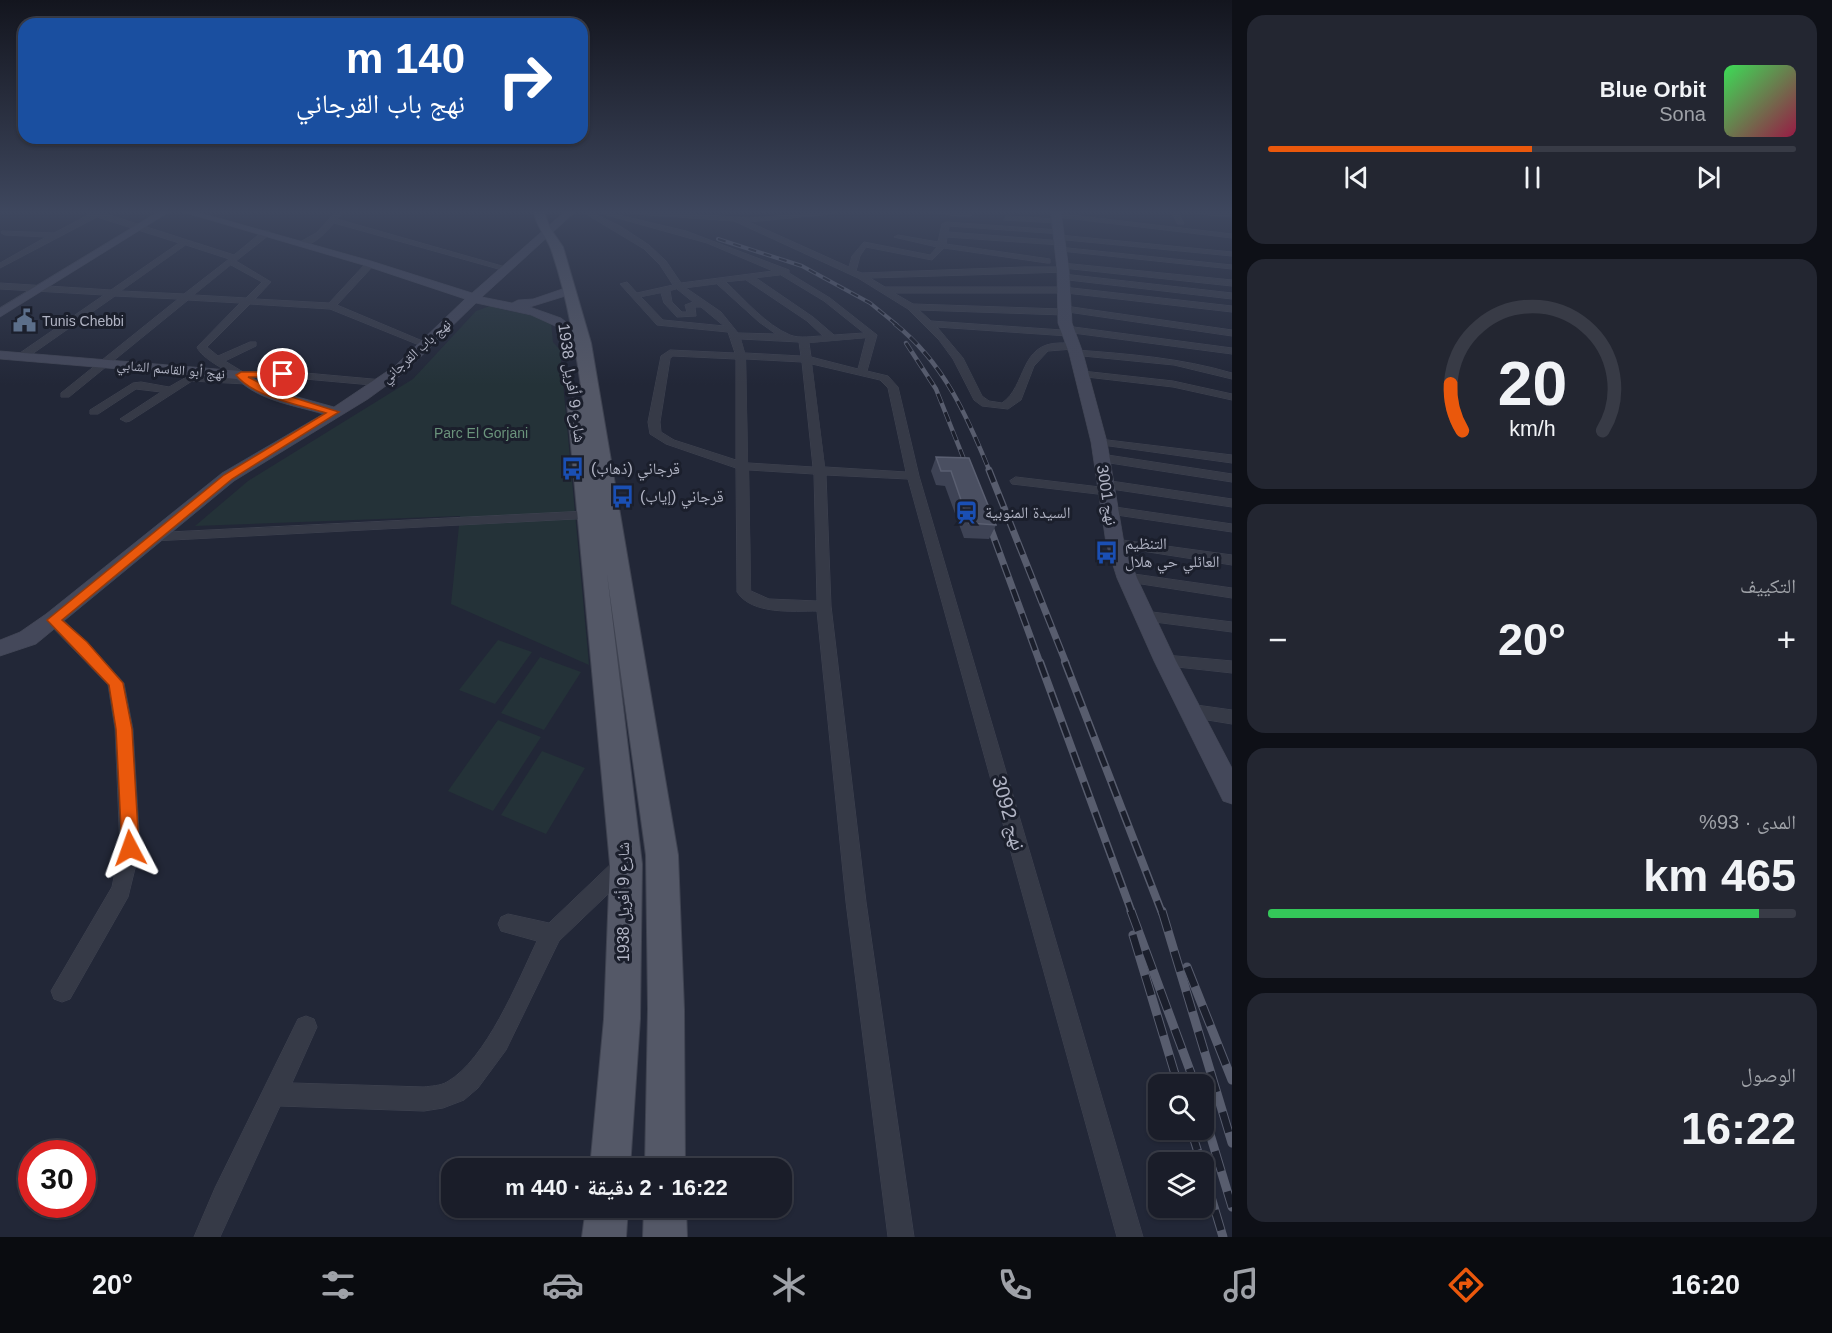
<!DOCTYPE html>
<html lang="ar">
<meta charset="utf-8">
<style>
body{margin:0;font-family:Helvetica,"Noto Naskh Arabic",sans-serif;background:#232631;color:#f1f3f6;direction:rtl;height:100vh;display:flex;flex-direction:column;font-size:22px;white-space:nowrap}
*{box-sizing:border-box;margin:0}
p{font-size:20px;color:#9fa2a8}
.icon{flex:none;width:33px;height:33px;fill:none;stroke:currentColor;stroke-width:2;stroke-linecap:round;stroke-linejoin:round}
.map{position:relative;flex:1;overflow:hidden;direction:ltr}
.details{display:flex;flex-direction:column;gap:15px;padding:15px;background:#0e1017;width:600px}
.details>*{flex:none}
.top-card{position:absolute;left:18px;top:18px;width:570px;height:126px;border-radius:18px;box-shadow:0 2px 4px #0004,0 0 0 2px #383b46;direction:rtl;background:#1a4fa0;color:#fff;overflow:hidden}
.controls{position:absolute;left:1148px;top:1074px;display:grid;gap:12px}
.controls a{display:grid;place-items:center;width:66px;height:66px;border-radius:12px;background:#1a1d29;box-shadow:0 2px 4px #0004,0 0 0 2px #383b46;font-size:30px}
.speed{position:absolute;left:18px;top:1140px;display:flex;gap:12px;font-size:30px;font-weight:700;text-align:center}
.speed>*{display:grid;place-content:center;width:78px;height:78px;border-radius:50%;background:#1a1d29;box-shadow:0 2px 4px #0004,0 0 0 2px #383b46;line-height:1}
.speed .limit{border:9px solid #d22;background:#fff;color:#111}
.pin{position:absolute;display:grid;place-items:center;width:51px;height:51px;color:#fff;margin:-26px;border:3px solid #fff;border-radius:50%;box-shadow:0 2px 6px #0007}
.me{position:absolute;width:66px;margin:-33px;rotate:356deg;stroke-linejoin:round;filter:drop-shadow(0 0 4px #0008)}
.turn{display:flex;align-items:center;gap:21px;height:126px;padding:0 24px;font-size:27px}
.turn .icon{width:78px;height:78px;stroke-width:2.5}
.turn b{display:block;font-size:42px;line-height:51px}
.big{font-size:45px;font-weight:700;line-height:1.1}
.details .card{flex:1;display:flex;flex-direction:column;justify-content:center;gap:9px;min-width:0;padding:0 21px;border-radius:18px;background:#232631}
.details .dial{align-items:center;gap:0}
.dial svg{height:156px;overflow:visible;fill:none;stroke:#383b46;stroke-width:7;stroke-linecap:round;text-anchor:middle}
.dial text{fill:#f1f3f6;stroke:none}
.song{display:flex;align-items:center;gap:18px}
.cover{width:72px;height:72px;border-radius:9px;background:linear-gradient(135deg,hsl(130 70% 55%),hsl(340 70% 35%))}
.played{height:6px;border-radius:3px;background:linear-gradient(90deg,#ea580c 50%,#383b46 50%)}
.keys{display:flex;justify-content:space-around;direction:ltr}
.heat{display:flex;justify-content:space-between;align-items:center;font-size:33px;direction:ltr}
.charge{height:9px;border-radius:4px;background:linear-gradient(90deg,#34c759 93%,#383b46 0)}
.trip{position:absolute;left:441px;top:1158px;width:351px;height:60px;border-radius:18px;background:#1a1d29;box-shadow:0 2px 4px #0004,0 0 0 2px #383b46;font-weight:700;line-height:60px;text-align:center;direction:rtl}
.dock{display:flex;height:96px;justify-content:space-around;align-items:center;background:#0a0c10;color:#9fa2a8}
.dock .icon{width:42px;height:42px}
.dock .on{color:#ea580c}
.dock b{font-size:27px;color:#f1f3f6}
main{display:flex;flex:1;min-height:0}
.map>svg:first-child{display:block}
</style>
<main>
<section class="details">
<div class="card">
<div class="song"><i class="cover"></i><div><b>Blue Orbit</b><p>Sona</p></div></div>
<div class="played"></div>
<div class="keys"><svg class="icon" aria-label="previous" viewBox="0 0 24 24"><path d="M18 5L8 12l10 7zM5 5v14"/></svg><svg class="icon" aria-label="pause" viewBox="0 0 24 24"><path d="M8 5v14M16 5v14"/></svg><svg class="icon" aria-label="next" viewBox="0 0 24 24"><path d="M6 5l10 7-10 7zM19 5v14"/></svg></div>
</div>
<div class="card dial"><svg viewBox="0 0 100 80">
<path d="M14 69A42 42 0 1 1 86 69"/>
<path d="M14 69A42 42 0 0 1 8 45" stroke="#ea580c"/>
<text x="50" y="56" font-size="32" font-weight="700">20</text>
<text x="50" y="72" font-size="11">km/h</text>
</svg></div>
<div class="card"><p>التكييف</p>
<div class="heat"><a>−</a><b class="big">20°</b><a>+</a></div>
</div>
<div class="card"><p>المدى · 93%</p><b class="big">465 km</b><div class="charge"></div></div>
<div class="card"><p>الوصول</p><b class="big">16:22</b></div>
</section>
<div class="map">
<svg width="1232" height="1237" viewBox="0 0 1232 1237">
<rect width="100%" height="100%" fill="#222737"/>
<g fill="#243238">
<path d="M 490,306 C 505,311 542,316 551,322 L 553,342 L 560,350 L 589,665 L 451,604 L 460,516 L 195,526 L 248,481 L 413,379 L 476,311 Z"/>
<polygon points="498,640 532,652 495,704 459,690"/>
<polygon points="540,657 581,672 544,730 501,713"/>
<polygon points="498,720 541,737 493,811 448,791"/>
<polygon points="542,751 585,768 546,834 501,815"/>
</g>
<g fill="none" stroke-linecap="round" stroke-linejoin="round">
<defs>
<g id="street">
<path d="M 86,212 L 100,212 L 234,255 L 263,231 L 269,231 L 269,235 L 236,261 L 271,282 L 255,299 L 329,303 L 367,262 L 373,262 L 373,266 L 337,305 L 432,345 L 424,347 L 330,309 L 250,304 L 207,347 L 218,356 L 250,342 L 256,342 L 256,346 L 225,361 L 243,372 L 283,371 L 383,380 L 388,383 L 383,386 L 283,377 L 246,378 L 251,381 L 246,384 L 192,381 L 130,421 L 126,422 L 120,419 L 161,392 L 136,389 L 98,414 L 90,414 L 90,410 L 133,383 L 141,382 L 169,387 L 190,375 L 238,377 C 227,371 201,358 197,347 L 240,303 L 188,300 L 69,397 L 61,397 L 61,393 L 178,299 L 115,296 L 25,359 L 17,359 L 17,355 L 104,295 L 0,289 L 0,283 L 111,290 L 179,243 L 97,217 L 0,268 L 0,263 L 46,237 L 5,235 L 1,233 L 2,231 L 54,233 L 90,214 ZM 186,245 L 229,259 L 184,294 L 121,291 ZM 231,265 L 262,282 L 246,298 L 194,295 Z"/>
<path d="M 336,212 L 343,212 L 337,219 L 509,268 L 502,270 L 334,223 C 325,233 314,246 300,246 L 300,242 L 316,233 Z"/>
<path d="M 583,212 L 591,212 L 620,226 L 649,245 L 666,261 L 681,283 L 773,271 L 707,243 L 596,212 L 606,212 L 686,231 L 789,270 L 789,273 L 830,298 L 877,335 L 867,371 L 888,376 L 898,387 L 919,476 L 1143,1237 L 1117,1237 L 908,479 L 826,475 L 831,606 L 866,902 L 914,1237 L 888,1237 L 846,902 L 817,611 C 793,611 752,615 737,592 L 736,468 L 666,444 L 650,434 L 648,422 L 661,356 L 670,350 L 735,353 L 728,332 L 657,325 L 620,284 L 627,282 L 637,293 L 673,285 L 660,265 L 644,249 ZM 781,275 L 824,301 L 864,333 L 834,335 L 813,317 L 756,278 ZM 746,280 L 807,321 L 823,336 C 813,336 800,339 790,335 C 766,325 745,300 726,282 ZM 717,284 L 759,322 L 776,334 L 738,333 L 721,312 L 686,288 ZM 677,289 L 693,302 L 685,305 L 687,312 L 682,312 L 672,302 L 670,291 ZM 661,293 L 664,303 L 677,317 L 696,316 L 695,307 L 701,307 L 724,326 L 663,320 L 641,297 ZM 866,338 L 858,369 L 811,357 L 809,343 ZM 741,339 L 799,342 L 801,356 L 745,353 ZM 673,356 L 736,359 L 736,460 L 674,440 L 661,432 L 660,422 L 670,359 ZM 746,359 L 802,362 L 813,467 L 748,463 ZM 812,364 L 880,380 L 888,388 L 906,472 L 825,467 ZM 749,470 L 814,474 L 817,601 L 769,599 L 751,591 Z"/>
<path d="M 631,212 L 659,212 L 749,218 L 835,212 L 832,214 L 749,222 L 849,267 L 852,256 L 864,242 L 930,255 L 937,247 L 894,237 L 898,235 L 938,242 L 942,224 L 946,222 L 1059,230 L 1062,230 L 1062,234 L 949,226 L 948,232 L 1063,241 L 1064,243 L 1060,245 L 947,237 L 946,244 L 1050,259 L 1050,263 L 1047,263 L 944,248 L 932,260 L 866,247 L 860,256 L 856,271 L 862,273 L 1025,267 L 1062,267 L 1058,265 L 1062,263 L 1232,280 L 1232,286 L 1063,268 L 1067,270 L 1066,272 L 870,278 L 885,287 L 1063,287 L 1232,306 L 1232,312 L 1066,293 L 894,293 L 913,304 L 1061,309 L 1065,306 L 1232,330 L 1232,336 L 1068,312 L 1064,315 L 919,310 L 931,321 L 1062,330 L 1066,326 L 1232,348 L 1232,354 L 1073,333 L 1068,336 L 937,327 L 963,358 L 982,396 L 989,401 L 1002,403 C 1027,386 1019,343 1060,343 C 1067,343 1073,342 1078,346 L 1073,349 L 1048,351 L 1034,366 L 1021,400 L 1008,409 L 982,406 L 974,400 L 953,359 L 939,340 L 908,309 L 858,278 L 734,221 L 635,214 Z"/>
<polygon points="929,212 953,212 972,215 968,217"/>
<polygon points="1172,212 1178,212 1184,224 1178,224"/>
<polygon points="1195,212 1232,213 1232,217 1199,214"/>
<polygon points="1054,213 1232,234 1232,238 1057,217"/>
<polygon points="1007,216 1058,219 1062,221 1058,223 1004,220"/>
<polygon points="1059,235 1232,252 1232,256 1056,239 1055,237"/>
<polygon points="1058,247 1232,265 1232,269 1061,251 1058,251"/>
<polygon points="1063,274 1232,293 1232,299 1060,279 1060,275"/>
<path d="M 1076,350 C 1129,354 1181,358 1232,373 L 1232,379 L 1174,365 L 1073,355 L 1073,351 Z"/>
<polygon points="1082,371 1173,381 1232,394 1232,400 1173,387 1078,376 1078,372"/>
<polygon points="1099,439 1232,455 1232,463 1095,444 1093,442"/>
<polygon points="1101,454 1232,474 1232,482 1097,461 1097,455"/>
<polygon points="1016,477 1100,487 1100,481 1104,480 1232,499 1232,507 1111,489 1110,494 1106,495 1012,484 1010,481"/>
<polygon points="1108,506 1232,524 1232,532 1103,513 1102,510 1103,507"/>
<polygon points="589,511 594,512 596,515 594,518 153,541 146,537 153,533"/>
<polygon points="1115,539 1232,555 1232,565 1110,546 1108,543 1110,540"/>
<polygon points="1127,573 1232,588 1232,598 1122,581 1120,578"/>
<polygon points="1144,611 1232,622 1232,632 1139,620 1137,616 1139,612"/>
<polygon points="53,614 58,615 87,642 124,683 133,729 140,848 128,897 70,999 62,1002 54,999 51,991 112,887 120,848 115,729 108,685 48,623 45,619"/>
<polygon points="1165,655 1232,661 1232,673 1159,665 1157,661 1159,657"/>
<polygon points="1189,704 1232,710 1232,724 1183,716 1181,711 1183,706"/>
<path d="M 623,857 L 630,859 L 633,866 L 630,873 L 559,941 L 506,1050 L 478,1088 L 464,1100 L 443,1108 L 424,1111 L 280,1106 L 220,1237 L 194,1237 L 215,1188 L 298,1019 L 306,1016 L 314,1019 L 317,1027 L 292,1083 L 424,1087 C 431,1086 440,1086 447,1082 C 486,1060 518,981 537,941 L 501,931 L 498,924 L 501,917 L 508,914 L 549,923 L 616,859 Z"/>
</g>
<g id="secondary">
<polygon points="158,212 169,212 0,317 0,308"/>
<path d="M 183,212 L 197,212 L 371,261 L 472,293 L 564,212 L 575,212 L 482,297 L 512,303 L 518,300 L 533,299 L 568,287 L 572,288 L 572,294 L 530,307 L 561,318 L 571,326 L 564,330 L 531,315 L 476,303 L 405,372 L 368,399 L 234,481 L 36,644 L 0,656 L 0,640 L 20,632 L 46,614 L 222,473 L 323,414 C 293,405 260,401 237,379 L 0,359 L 0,351 L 241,371 L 276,391 L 334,407 L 395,366 L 465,299 L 363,265 Z"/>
<polygon points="1051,212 1061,212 1069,270 1072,323 1083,353 1107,442 1124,543 1137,578 1176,661 1232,768 1232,804 1223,801 1154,661 1117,578 1106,543 1091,442 1069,353 1058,323 1057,270"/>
</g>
<g id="primary">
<path d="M 534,212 L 544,212 L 550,228 L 563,247 L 591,343 L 678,855 L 684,1009 L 685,1168 L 645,1168 L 648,1009 L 646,855 L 607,574 L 642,864 L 640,1019 L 630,1168 L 590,1168 L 604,1019 L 610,864 L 567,403 L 570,399 L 576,398 L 583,401 C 576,350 568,298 551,249 C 546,236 536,226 534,212 Z"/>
<polygon points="586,1208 628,1208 626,1237 582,1237"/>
<polygon points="644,1208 686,1208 687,1237 643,1237"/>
</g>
</defs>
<use href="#street" stroke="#3f4351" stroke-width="1"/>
<use href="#secondary" stroke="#3f4351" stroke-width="1"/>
<use href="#primary" stroke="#3f4351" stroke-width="2"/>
<use href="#street" fill="#363a47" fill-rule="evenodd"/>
<use href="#secondary" fill="#44485a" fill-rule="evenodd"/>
<use href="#primary" fill="#545867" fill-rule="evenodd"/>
<defs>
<polyline id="rail-far4" points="718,239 802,266 870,303 897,325"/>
<g id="rail-far3">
<path d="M 895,324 C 944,363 967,416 990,472"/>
<polyline points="906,343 936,389 969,472"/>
</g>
<g id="rail-far2">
<polyline points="969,470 970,474"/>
<polyline points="989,470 1066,663"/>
<polyline points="986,516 1040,663"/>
</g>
<g id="rail-far1">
<polyline points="1040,662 1132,913"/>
<polyline points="1065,662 1162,913"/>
</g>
<g id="rail">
<polyline points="1131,911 1195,1084"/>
<polyline points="1162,911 1232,1143"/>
<polyline points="1133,935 1178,1084"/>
<polyline points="1187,967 1232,1080"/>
<polyline points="1203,1111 1232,1207"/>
<polyline points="1191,1130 1201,1162"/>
<polyline points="1203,1170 1223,1237"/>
</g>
</defs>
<use href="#rail-far4" stroke="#585d6e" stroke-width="4"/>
<use href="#rail-far3" stroke="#585d6e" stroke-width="4.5"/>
<use href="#rail-far2" stroke="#585d6e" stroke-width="7"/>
<use href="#rail-far1" stroke="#585d6e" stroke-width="8"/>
<use href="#rail" stroke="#585d6e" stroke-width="9"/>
<use href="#rail-far4" stroke="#1b1f2c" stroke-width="2" stroke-dasharray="8" stroke-linecap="butt"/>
<use href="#rail-far3" stroke="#1b1f2c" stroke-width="3" stroke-dasharray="10" stroke-linecap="butt"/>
<use href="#rail-far2" stroke="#1b1f2c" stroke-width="4.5" stroke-dasharray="13" stroke-linecap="butt"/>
<use href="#rail-far1" stroke="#1b1f2c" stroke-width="5" stroke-dasharray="16" stroke-linecap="butt"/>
<use href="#rail" stroke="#1b1f2c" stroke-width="7" stroke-dasharray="21" stroke-linecap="butt"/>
</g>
<polygon fill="#3e4355" points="936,457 969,458 996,525 989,539 964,538 945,486 936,485 931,471"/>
<polygon fill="#4a4f61" stroke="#5a5f71" stroke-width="1.5" points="936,457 969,458 996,525 969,523 951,471 941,471"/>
<linearGradient id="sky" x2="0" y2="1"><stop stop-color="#13151e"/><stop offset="0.55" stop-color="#3e475e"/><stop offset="1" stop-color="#3e475e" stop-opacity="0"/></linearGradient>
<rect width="1232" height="385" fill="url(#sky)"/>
<path fill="#ea580c" stroke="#983908" stroke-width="1.5" d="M 241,372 L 286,372 L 286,376 L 283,377 L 248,377 L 279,393 L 339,412 L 232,479 L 62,620 L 87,642 L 123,683 L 132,729 L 139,848 L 137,854 L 130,856 L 124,854 L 122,848 L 116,729 L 109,685 L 47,620 L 224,475 L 326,413 C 300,405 253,397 236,375 Z"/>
<defs>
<symbol id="civic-bare" viewBox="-9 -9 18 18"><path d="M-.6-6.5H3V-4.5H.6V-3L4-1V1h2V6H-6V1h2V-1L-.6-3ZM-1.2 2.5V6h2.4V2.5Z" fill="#5c6f8a" stroke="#1b1f2c" stroke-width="2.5" paint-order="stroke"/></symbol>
<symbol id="bus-bare" viewBox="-9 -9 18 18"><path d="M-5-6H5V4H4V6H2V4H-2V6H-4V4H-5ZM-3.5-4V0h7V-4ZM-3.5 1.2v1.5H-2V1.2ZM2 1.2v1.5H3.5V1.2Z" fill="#1a4fb4" stroke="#1b1f2c" stroke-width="2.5" paint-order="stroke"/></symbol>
<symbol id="station-bare" viewBox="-9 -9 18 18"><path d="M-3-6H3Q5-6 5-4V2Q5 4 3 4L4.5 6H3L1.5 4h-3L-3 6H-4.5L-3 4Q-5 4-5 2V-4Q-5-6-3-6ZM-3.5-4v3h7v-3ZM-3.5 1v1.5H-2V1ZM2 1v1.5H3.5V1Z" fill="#1a4fb4" stroke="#1b1f2c" stroke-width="2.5" paint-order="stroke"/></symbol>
</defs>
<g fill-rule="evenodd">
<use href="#civic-bare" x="8" y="304" width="33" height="33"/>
<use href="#bus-bare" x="556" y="452" width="33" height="33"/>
<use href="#bus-bare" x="606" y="480" width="33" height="33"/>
<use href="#station-bare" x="950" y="496" width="33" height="33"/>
<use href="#bus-bare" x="1090" y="536" width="33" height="33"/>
</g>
<g text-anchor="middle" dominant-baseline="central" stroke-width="6" stroke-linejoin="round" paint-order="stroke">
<g font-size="14" fill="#b1b4c4" stroke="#1b1f2c" text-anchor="start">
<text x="42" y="321">Tunis Chebbi</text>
</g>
<g font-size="14" fill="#b1b4c4" stroke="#1b1f2c">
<text transform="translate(416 351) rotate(-42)">نهج باب القرجاني</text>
<text transform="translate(171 369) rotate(5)">نهج أبو القاسم الشابي</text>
</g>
<g font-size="14" fill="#6a937b" stroke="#1b1f2c">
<text x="481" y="433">Parc El Gorjani</text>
</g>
<g font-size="16" fill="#b1b4c4" stroke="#1b1f2c">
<text transform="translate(572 383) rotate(82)">شارع 9 أفريل 1938</text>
<text transform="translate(1107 495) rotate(81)">نهج 3001</text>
<text transform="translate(623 902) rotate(-90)">شارع 9 أفريل 1938</text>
</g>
<g font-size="16" fill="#b1b4c4" stroke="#1b1f2c" text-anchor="start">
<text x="591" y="468">قرجاني (ذهاب)</text>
<text x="640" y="496">قرجاني (إياب)</text>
<text x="985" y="512">السيدة المنوبية</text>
<text x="1125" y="543">التنظيم<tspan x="1125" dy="18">العائلي حي هلال</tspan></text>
</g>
<g font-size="20" fill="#b1b4c4" stroke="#1b1f2c">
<text transform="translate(1009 813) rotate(74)">نهج 3092</text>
</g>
</g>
</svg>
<div class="controls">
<a><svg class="icon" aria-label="search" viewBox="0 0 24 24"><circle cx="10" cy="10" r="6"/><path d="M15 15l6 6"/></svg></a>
<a><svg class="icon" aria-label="layers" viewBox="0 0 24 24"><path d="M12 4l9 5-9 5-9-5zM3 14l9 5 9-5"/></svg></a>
</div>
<div class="speed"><div class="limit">30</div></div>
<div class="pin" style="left:283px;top:374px;background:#d93025"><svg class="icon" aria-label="arrive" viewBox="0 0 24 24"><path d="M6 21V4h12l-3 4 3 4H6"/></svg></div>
<svg class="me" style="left:130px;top:848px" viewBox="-20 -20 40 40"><path d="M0-17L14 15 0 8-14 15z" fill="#ea580c" stroke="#fff" stroke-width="4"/></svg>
<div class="trip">16:22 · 2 دقيقة · 440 m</div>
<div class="top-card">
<div class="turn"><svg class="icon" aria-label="right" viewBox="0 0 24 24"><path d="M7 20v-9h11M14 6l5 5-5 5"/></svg><div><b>140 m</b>نهج باب القرجاني</div></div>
</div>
</div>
</main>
<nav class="dock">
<b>16:20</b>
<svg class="icon on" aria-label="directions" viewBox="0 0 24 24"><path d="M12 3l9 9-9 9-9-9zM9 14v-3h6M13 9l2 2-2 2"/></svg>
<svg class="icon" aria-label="music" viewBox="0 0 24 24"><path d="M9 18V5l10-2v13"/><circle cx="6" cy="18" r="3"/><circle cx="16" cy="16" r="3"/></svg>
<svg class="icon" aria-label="phone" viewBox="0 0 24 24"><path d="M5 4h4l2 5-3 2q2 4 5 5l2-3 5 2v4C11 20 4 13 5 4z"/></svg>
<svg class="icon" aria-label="climate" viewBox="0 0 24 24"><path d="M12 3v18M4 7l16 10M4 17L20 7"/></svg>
<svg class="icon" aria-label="car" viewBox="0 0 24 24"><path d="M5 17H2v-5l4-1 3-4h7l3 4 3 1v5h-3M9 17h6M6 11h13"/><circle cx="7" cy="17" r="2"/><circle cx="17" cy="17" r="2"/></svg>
<svg class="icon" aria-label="filters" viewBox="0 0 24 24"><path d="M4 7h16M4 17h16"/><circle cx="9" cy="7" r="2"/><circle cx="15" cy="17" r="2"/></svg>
<b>20°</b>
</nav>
